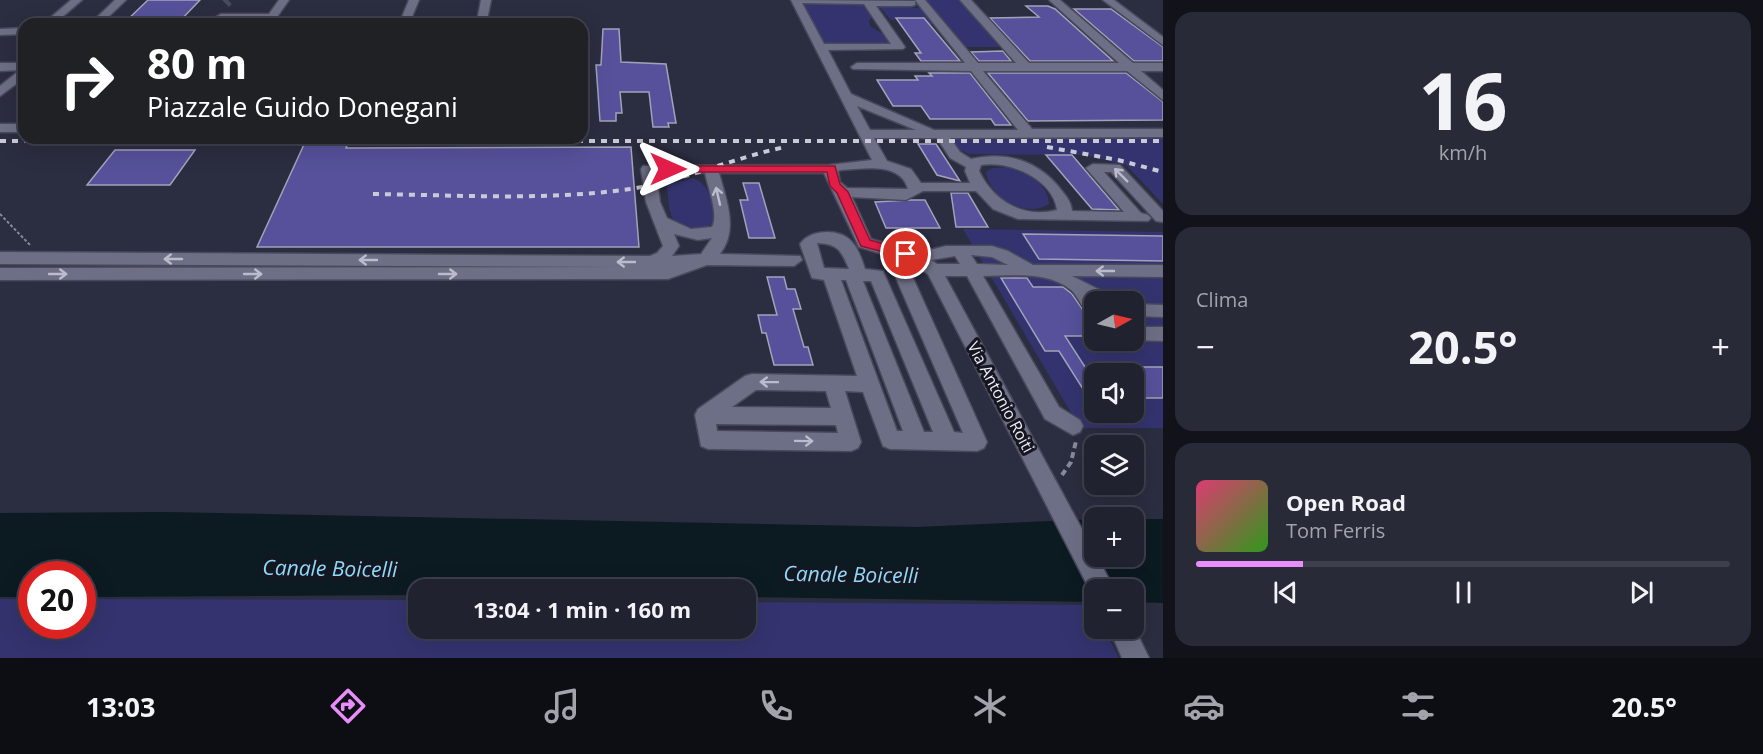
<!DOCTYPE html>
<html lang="it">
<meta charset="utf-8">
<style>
body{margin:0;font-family:"Open Sans",sans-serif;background:#282a38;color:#f1f3f6;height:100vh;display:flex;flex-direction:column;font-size:22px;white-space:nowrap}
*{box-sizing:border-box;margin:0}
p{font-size:20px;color:#a2a4ab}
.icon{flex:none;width:33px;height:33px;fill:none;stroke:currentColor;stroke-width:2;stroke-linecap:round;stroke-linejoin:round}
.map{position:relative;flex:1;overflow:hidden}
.side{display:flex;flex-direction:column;gap:12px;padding:12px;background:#12131a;width:600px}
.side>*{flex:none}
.banner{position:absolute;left:18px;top:18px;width:570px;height:126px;border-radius:18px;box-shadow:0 6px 24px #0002,0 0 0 2px #3d3f4c;background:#202124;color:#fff;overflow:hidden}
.needle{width:39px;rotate:82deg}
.fabs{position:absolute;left:1084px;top:291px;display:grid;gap:12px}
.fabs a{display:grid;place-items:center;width:60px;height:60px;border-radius:12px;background:#202230;box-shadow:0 6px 24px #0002,0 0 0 2px #3d3f4c;font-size:30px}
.speed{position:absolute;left:18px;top:561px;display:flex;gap:12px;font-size:30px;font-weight:700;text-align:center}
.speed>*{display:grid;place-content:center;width:78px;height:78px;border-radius:50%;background:#202230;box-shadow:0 6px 24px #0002,0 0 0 2px #3d3f4c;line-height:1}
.speed .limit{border:9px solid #d22;background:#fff;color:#111}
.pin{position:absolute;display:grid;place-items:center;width:51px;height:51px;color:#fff;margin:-26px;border:3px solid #fff;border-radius:50%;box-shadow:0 2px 6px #0007}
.me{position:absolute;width:66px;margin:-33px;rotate:90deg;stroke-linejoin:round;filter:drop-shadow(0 0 4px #0008)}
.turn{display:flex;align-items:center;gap:21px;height:126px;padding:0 30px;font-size:27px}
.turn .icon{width:78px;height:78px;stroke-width:2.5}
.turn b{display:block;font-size:42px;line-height:51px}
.big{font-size:45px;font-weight:700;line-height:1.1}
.side .card{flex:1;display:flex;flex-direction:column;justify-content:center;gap:9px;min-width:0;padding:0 21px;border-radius:18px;background:#282a38}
.side .dial{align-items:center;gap:0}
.dial b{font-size:78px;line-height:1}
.song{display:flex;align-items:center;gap:18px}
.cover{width:72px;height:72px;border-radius:9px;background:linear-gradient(135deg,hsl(340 70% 55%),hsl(110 70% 35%))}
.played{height:6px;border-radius:3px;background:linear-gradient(90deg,#ea8dfc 20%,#3d3f4c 20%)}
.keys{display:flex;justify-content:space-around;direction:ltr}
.heat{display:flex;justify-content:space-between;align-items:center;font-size:33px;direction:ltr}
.trip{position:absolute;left:408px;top:579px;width:348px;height:60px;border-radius:18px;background:#202230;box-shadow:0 6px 24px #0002,0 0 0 2px #3d3f4c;font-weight:700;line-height:60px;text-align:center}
.tab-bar{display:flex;height:96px;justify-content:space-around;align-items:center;background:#0d0e13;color:#a2a4ab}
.tab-bar .icon{width:42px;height:42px}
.tab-bar .selected{color:#ea8dfc}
.tab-bar b{font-size:27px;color:#f1f3f6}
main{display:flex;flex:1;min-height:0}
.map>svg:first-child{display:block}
</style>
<main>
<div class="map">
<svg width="1163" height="658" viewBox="0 0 1163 658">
<rect width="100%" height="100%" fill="#2b2d40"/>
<g fill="#34336f" fill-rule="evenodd">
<polygon points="914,0 934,23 929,25 924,18 891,20 878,5 919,8"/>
<polygon points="924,0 960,0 1003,47 962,47"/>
<polygon points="808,3 866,4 874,14 869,21 870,26 891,39 891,44 827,44 823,41 804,6"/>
<polygon points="958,137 1004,140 1163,137 1163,204 1126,165 1085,155 969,154 958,149 952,142"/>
<path d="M 1011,167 C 1028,171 1048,185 1049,204 C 1026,219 990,198 986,172 L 992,168 Z"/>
<path d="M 693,178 C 709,183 718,209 712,224 C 701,231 680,231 673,219 C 668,210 668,195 667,185 Z"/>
<path d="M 963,229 L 1163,232 L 1163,428 L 1080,428 ZM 1095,302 L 1134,302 L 1134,340 L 1095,340 ZM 1095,374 L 1134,374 L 1134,412 L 1095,412 Z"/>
<polygon points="0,599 31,599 32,626 82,626 83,599 418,600 418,628 746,628 746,602 1092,605 1095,610 1095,628 1104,629 1119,658 0,658"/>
</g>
<polygon fill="#0c1a21" points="165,512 917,527 1095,519 1095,556 1134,556 1134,519 1163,519 1163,603 1134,602 1134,590 1095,590 1095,602 746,597 746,590 418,590 418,595 83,597 82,574 32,574 31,597 0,597 0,513"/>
<g fill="#56519a" stroke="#a2a2ba" stroke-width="1.5">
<polygon points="148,0 200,0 177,24 123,24"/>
<polygon points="1026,6 1048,6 1055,9 1113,61 1030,61 990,18 1039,17"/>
<polygon points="1074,9 1111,9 1163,47 1163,61 1134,61"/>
<polygon points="896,18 924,18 960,61 921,61 915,53 921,53"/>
<polygon points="603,29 619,29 621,62 666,64 676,123 668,123 669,127 653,127 649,92 620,92 622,113 616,113 616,121 600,121 596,65 601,65"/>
<polygon points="1003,51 1011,61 979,61 971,52"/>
<polygon points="929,73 970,73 1011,125 995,125 991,119 930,119 921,106 893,106 877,80 918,80 915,76 932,76"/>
<polygon points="988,73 1126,73 1163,102 1163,120 1028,121"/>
<polygon points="307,138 350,138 346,148 631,147 639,247 257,247"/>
<polygon points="918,144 936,144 960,181 937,175"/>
<polygon points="115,150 195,150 170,185 87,185"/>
<polygon points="1046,155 1072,155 1119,210 1092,209"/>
<polygon points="743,183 759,183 775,238 749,238 740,200 748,200"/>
<polygon points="951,193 968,193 988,227 956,227"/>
<polygon points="910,200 925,200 940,228 886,228 875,202"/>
<polygon points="1023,234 1163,236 1163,261 1039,259"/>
<polygon points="767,277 784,277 787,289 795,289 801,309 793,309 804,347 808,347 813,365 774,365 766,333 762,333 758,315 777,315"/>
<polygon points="1001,278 1027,278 1033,287 1063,287 1072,294 1085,313 1095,318 1095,336 1065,336 1085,367 1095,367 1095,408 1059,351 1045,351"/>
<rect x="1134" y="367" width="29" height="31"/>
</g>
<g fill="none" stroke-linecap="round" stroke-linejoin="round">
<polyline stroke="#484a5c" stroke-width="11" stroke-dasharray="11 6" stroke-linecap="butt" points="225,3 228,0"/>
<defs>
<g id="minor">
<polygon points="71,0 82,0 54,24 43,24"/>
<polygon points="115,0 126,0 101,24 90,24"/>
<polygon points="279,0 289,0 272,24 262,24 264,20 221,20 216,17 221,14 269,14"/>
<polygon points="409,0 419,0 409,24 399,24"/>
<polygon points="481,0 491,0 487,20 491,24 479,24 477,21"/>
<path d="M 791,0 L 915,1 L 915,5 L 911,6 L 876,6 L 905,47 L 903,49 L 828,50 L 851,94 L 934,130 L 1018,130 L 971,71 L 853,69 L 851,67 L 857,63 L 965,63 L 915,0 L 925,0 L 978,63 L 1016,63 L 960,0 L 971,0 L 1029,63 L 1119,63 L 1049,0 L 1060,0 L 1133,63 L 1163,63 L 1163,71 L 1141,71 L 1163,90 L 1163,100 L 1127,71 L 983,71 L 1032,129 L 1163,129 L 1163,137 L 950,138 L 960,152 L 971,159 C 1005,151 1036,160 1058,186 C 1064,194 1071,200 1072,211 L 1124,212 L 1086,168 L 1093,164 L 1120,165 L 1163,211 L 1163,222 L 1156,221 L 1111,172 L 1104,172 L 1141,213 L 1148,215 L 1151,218 L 1148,221 L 1018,219 L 993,209 L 976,191 L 923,191 L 906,200 L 852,197 L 871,239 L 918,253 L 946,246 L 992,246 L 1008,251 L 1033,265 L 1163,265 L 1163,277 L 1072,276 L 1116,298 L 1118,302 L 1095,302 L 1095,316 C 1082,313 1080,297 1070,289 C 1046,271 1013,276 983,276 L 1059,407 L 1080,420 L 1083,426 L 1080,432 L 1073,435 L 1045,419 L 967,276 L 945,276 L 1110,581 L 1113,590 L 1095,590 L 1095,600 L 928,274 L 905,260 L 987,442 L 984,448 L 977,451 L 890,449 L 883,446 L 863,392 L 845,391 L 861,442 L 858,448 L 851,451 L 708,449 L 701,446 L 695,415 L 698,409 L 745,376 L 752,374 L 857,376 L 824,280 L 812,278 L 800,244 C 810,229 840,228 852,242 C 859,250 862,260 865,269 L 883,271 L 954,432 L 963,433 L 886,255 L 859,247 L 824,173 L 719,173 C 726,199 739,230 720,254 L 800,256 L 802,260 L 794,266 L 707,265 L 668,279 L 0,280 L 0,268 L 624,267 L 0,264 L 0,252 L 650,256 L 657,253 L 663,246 L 646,202 L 641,169 L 643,166 L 829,165 L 872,160 ZM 802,3 L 864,4 L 891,44 L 824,44 ZM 857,106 L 916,130 L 870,130 ZM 874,138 L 937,138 L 950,158 L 966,167 L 965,171 L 970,183 L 921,183 L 911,169 L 887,161 ZM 981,165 C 1009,160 1053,179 1057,210 C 1022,219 993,200 979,171 ZM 841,170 C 863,169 900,161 908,189 L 847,188 L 840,182 L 838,171 ZM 656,173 L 705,173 C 708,188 719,214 712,227 L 691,229 L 667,218 L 660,202 ZM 674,234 L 698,240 L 712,238 L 701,254 L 672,256 L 679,246 ZM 817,243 C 838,244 841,250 849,269 L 824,268 ZM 971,255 L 992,257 L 1008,265 L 977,264 ZM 955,256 L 960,264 L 937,264 L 931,260 ZM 841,280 L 846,280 L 903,431 L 897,431 ZM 863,281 L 871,281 L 933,432 L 924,432 ZM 756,390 L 826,391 L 831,408 L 732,407 ZM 716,424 L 836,425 L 838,433 L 717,431 Z"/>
<polygon points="1103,0 1114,0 1163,37 1163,45"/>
<polygon points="24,28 24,34 0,35 0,29"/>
<polygon points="0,63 24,63 24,78 0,96 0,86 20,70 0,71"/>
<rect x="0" y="124" width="24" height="8"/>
<polygon points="1134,304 1163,305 1163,317 1134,316"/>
<polygon points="1134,327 1163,327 1163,341 1133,340"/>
<polygon points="1134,627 1149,658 1122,658 1109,628"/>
</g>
</defs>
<use href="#minor" stroke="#48495a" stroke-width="3"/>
<polyline stroke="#888999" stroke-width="2" stroke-dasharray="3 2" stroke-linecap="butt" points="0,214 30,245"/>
<polyline stroke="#888999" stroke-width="4" stroke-dasharray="6 4" stroke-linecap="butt" points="1062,475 1071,462 1076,441"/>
<use href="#minor" fill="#6d6f86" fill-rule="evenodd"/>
<g stroke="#c9cad8" stroke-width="4" stroke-dasharray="6 6" stroke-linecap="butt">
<polyline points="0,141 306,141"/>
<polyline points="349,141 1163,141"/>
<polyline points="1047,147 1118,160 1163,172"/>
<path d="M 373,194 C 458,195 545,201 630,189 C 683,181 733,158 785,147"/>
</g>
</g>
<defs><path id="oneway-shaft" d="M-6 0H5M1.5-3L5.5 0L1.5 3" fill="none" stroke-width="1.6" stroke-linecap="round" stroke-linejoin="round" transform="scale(1.5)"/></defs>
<g stroke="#babccd">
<use href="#oneway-shaft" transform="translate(1121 175) rotate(-135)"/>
<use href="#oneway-shaft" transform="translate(718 196) rotate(-103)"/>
<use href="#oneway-shaft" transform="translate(173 259) rotate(-180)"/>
<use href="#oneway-shaft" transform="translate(368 260) rotate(-180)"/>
<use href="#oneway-shaft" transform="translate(626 262) rotate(-180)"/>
<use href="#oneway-shaft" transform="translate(1105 271) rotate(-180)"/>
<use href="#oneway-shaft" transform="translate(58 274)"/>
<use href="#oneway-shaft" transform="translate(253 274)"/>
<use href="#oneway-shaft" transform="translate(448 274)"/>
<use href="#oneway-shaft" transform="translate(769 382) rotate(-179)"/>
<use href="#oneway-shaft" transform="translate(804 441) rotate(1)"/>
</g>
<polygon fill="#e11d48" stroke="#92132f" stroke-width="1.5" points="835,166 840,184 848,192 870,240 910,251 910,257 906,258 861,246 837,193 830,186 827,172 668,172 662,169 668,166"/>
<g text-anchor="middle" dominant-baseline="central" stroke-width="6" stroke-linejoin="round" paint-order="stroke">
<g font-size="16" fill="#eeeffc" stroke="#15161f">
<text transform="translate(1001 397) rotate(62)">Via Antonio Roiti</text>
</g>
<g font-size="21" font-style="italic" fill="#8ed9fa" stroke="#15161f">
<text transform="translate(330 568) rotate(1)">Canale Boicelli</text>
<text transform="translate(851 574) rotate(1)">Canale Boicelli</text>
</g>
</g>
</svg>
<div class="fabs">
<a><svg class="needle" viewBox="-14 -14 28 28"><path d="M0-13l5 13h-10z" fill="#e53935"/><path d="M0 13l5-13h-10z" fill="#a2a4ab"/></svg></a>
<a><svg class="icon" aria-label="sound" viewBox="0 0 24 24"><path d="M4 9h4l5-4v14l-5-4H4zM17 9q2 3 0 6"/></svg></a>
<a><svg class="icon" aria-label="layers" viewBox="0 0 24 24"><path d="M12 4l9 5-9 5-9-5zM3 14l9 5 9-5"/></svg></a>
<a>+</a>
<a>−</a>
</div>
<div class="speed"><div class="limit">20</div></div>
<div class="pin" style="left:906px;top:254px;background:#d93025"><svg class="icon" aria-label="arrive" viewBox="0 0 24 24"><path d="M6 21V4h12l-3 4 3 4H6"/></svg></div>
<svg class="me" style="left:668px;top:169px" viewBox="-20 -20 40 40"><path d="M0-17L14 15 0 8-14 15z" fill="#e11d48" stroke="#fff" stroke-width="4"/></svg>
<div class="trip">13:04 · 1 min · 160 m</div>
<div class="banner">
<div class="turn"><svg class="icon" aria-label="right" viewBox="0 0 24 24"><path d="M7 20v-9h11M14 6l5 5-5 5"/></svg><div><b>80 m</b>Piazzale Guido Donegani</div></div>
</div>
</div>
<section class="side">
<div class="card dial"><b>16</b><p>km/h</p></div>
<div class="card"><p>Clima</p>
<div class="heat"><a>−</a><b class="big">20.5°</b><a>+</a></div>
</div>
<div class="card">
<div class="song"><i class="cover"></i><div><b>Open Road</b><p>Tom Ferris</p></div></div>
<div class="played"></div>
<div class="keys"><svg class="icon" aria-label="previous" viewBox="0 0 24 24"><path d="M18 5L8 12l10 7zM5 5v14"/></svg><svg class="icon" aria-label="pause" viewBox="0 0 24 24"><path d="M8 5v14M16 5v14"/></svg><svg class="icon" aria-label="next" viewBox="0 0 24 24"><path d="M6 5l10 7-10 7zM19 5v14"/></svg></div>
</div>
</section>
</main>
<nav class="tab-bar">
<b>13:03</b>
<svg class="icon selected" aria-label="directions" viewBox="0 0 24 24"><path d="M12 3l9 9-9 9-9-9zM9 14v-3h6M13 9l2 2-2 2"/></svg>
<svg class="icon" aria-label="music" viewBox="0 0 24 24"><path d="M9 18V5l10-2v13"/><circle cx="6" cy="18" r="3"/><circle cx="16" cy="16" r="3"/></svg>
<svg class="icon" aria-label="phone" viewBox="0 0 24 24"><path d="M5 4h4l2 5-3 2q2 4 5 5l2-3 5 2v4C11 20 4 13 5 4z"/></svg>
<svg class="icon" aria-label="climate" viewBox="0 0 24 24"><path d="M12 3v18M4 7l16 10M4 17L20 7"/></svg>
<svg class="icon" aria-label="car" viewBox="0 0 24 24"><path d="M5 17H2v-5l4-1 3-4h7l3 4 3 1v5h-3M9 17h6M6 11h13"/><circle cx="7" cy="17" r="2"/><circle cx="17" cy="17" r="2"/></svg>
<svg class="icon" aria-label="filters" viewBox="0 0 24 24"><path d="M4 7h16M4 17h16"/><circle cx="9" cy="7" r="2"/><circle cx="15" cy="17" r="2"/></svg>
<b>20.5°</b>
</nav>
